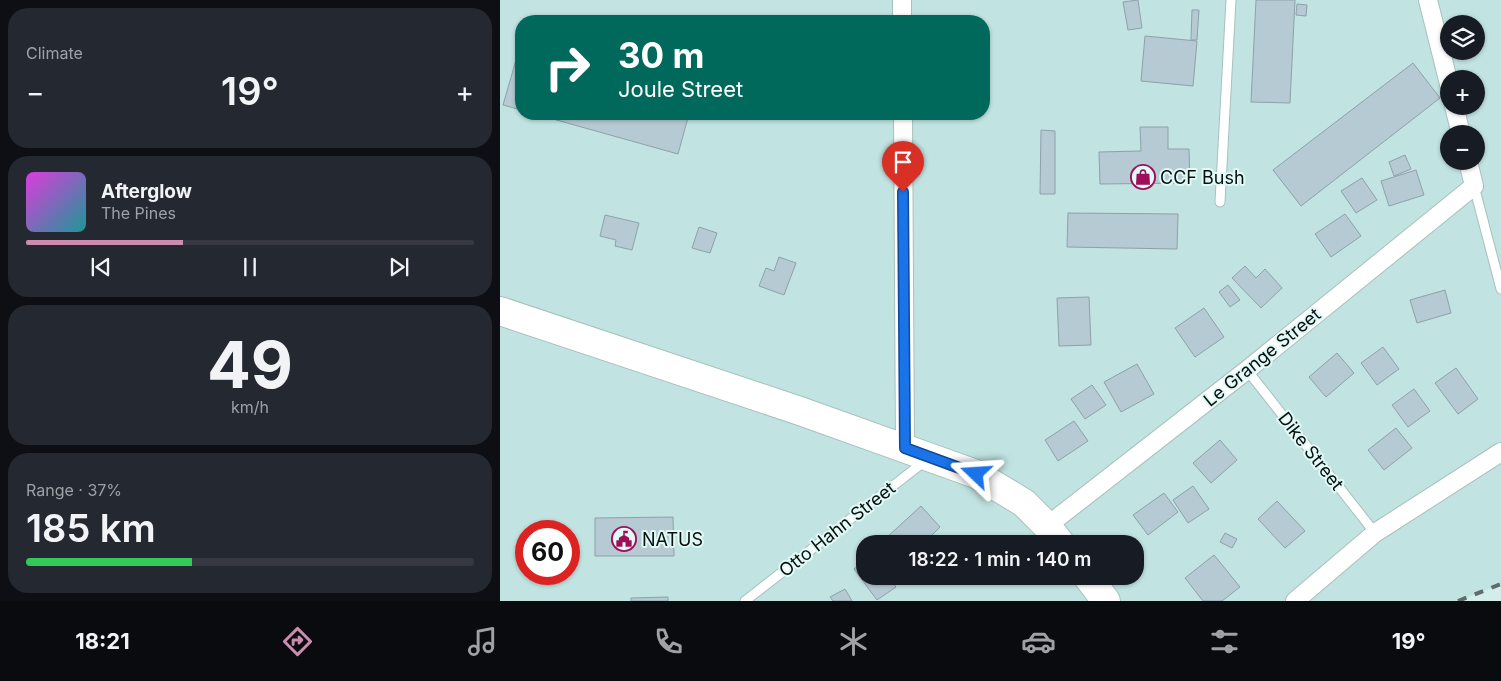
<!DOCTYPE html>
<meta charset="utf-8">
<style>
body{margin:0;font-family:Inter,sans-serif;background:#242831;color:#f1f3f6;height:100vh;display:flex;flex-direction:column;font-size:19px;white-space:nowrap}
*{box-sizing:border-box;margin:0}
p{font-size:16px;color:#9ea1a6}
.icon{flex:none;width:28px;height:28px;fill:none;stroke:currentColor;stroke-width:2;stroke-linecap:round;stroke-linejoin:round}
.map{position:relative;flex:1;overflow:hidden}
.details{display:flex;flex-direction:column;gap:8px;padding:8px;background:#0d0f14;width:500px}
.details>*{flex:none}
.hud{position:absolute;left:15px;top:15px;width:475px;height:105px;border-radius:20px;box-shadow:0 1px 4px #0004;background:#00695c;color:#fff;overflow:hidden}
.fabs{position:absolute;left:940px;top:15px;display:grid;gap:10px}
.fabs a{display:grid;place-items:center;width:45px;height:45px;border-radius:50%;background:#171b24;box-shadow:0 1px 4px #0004;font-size:25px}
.speed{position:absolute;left:15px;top:520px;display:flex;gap:10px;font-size:25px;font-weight:700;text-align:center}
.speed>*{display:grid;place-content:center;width:65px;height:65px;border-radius:50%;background:#171b24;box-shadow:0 1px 4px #0004;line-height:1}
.speed .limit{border:8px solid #d22;background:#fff;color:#111}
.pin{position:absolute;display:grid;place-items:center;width:42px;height:42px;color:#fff;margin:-51px -21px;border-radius:50% 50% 50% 0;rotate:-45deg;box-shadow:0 0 5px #0007}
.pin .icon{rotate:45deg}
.me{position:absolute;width:55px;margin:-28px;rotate:290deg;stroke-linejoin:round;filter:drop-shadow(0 0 4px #0008)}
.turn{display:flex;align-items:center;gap:18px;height:105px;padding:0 20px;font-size:22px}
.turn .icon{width:65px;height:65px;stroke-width:2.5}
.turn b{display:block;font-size:35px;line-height:42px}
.big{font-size:38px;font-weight:600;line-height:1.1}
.details .tile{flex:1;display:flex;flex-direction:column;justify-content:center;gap:8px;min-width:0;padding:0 18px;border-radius:20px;background:#242831}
.details .dial{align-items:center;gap:0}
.dial b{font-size:65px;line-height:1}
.song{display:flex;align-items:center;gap:15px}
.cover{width:60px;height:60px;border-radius:8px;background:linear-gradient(135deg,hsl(300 70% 55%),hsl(180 70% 35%))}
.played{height:5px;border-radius:2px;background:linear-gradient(90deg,#cc8caf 35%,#363941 35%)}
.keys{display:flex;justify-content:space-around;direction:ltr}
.heat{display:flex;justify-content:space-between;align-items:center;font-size:28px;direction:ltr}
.charge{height:8px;border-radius:4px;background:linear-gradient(90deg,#34c759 37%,#363941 0)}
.trip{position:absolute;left:356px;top:535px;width:288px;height:50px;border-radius:20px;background:#171b24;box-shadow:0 1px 4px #0004;font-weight:600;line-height:50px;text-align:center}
.dock{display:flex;height:80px;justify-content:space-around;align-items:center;background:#090b0e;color:#9ea1a6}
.dock .icon{width:35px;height:35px}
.dock .active{color:#cc8caf}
.dock b{font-size:22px;color:#f1f3f6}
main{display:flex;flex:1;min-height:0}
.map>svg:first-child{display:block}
</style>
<main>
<section class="details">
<div class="tile"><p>Climate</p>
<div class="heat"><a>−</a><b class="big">19°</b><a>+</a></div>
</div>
<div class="tile">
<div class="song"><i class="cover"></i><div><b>Afterglow</b><p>The Pines</p></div></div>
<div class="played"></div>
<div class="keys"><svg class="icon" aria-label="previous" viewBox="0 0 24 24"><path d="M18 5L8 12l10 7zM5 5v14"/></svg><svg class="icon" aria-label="pause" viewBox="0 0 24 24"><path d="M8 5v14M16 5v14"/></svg><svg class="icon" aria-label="next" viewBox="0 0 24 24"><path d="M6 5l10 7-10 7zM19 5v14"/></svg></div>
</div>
<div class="tile dial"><b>49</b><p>km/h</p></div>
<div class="tile"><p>Range · 37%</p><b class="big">185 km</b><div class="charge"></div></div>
</section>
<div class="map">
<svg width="1001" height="601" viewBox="0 0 1001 601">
<rect width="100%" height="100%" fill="#d4ecea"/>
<path fill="#c1e3e1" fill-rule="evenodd" d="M 0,0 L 1001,0 L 1001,584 L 958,601 L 0,601 ZM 21,21 L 484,21 L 484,114 L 21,114 ZM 949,24 L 976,24 L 976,51 L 949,51 ZM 949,79 L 976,79 L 976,106 L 949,106 ZM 949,134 L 976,134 L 976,161 L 949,161 ZM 26,531 L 69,531 L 69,574 L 26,574 ZM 365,544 L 635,544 L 635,576 L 365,576 Z"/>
<g fill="#b5cad3" stroke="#8da1a9">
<polygon points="638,0 642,28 628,30 623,2"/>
<polygon points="756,0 795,0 790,103 751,102"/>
<polygon points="797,4 807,5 806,16 796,15"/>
<polygon points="692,10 699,10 697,40 691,40"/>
<polygon points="645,36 697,41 693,86 641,81"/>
<polygon points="16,60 21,61 21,110 3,105"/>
<polygon points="913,63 940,98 801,206 773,170"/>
<polygon points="35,114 189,114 178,154"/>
<polygon points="640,127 668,127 668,149 689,149 690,183 600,184 599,152 641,151"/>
<polygon points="541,130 555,131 555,194 540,194"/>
<polygon points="905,155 911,169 894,176 889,162"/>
<polygon points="916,170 924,195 889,206 881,181"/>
<polygon points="862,178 877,200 856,213 841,191"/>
<polygon points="568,213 678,214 677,249 567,247"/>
<polygon points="845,214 861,236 831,257 815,234"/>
<polygon points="105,215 139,223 132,250 115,246 116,240 100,236"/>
<polygon points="199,227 217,233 210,253 192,248"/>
<polygon points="279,257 296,263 284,295 259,286 266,268 274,271"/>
<polygon points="745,266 756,278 765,269 782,288 761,308 732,278"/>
<polygon points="728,285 740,300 730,307 719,292"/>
<polygon points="945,290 951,313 917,323 910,300"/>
<polygon points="589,297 591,345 559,346 557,298"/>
<polygon points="704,308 724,337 695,357 675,328"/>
<polygon points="883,347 899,369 877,385 861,363"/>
<polygon points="837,353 854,373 826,397 809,377"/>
<polygon points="637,364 654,394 621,412 604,382"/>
<polygon points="956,368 978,399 958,414 935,383"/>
<polygon points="592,385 606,405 585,419 571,399"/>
<polygon points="914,389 930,411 908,427 892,405"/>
<polygon points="574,421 588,441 558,461 545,440"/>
<polygon points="896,428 912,448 884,470 868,450"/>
<polygon points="720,440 737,460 711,483 693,463"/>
<polygon points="693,486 709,509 688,523 673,500"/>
<polygon points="664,493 678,512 648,535 633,515"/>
<polygon points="777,501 805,531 785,548 758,519"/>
<polygon points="421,506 440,527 423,544 390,544 385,539"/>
<polygon points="173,517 174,556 95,556 95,518"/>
<polygon points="725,533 737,539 732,548 720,542"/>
<polygon points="714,555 740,587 722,601 703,601 685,578"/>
<polygon points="364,561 365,561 365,576 388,576 396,587 377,600 354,569"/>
<polygon points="345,589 352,601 333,601 330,597"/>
<polygon points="168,597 168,601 131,601 131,598"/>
</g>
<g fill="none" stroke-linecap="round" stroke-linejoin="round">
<defs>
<g id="lane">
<polyline points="974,186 1001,289"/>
<polyline points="720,202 731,0"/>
<polyline points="747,370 875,533"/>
<polyline points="245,601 425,461"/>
</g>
<g id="street">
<polyline points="402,0 402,21"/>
<polyline points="928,0 949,84"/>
<polyline points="954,106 961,134"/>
<polyline points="403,114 405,448"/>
<polyline points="547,526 747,370 974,186 968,161"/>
<polyline points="795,601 875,533 1001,452"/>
</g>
<g id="primary">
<polyline points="0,311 300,411 476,474 524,503 547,526 561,544"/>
<polyline points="587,576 606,601"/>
</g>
</defs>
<use href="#lane" stroke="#a8c0bd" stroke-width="11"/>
<use href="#street" stroke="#a8c0bd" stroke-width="20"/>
<use href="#primary" stroke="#a8c0bd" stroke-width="30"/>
<use href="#lane" stroke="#fff" stroke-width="9"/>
<use href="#street" stroke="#fff" stroke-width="18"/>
<use href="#primary" stroke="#fff" stroke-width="28"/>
<polyline stroke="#5e6d6c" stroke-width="4" stroke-dasharray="9 9" stroke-linecap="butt" points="958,601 1001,584"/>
</g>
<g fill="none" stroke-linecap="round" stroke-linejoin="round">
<defs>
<polyline id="route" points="403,192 405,448 476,474"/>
</defs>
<use href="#route" stroke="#114b97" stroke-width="12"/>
<use href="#route" stroke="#1a73e8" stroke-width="9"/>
</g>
<defs>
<symbol id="shop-ring" viewBox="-11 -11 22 22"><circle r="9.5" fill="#e1faf7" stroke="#9f0e58" stroke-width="1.5"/><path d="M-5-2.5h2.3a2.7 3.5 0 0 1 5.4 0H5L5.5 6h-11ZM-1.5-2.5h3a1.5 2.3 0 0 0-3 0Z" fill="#9f0e58"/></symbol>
<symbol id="civic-ring" viewBox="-11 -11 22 22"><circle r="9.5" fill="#e1faf7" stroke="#9f0e58" stroke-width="1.5"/><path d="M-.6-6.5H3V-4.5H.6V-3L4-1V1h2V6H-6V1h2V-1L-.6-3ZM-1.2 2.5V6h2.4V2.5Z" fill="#9f0e58"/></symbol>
</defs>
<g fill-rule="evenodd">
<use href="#shop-ring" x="629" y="163" width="28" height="28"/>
<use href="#civic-ring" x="110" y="525" width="28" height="28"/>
</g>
<g text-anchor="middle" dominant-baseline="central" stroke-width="4" stroke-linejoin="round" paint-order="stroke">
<g font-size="18" fill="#070f0f" stroke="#e1faf7" text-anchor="start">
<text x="660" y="177">CCF Bush</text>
<text x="142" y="539">NATUS</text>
</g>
<g font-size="18" fill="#070f0f" stroke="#e1faf7">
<text transform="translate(762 357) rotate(-39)">Le Grange Street</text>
<text transform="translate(811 451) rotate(52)">Dike Street</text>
<text transform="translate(337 529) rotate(-38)">Otto Hahn Street</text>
</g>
</g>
</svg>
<div class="fabs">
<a><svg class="icon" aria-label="layers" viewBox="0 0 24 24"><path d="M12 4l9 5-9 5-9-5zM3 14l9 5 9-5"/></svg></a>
<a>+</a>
<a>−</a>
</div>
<div class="speed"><div class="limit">60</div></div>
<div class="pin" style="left:403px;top:192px;background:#d93025"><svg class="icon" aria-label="arrive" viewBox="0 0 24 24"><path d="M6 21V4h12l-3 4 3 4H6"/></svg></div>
<svg class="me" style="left:476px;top:474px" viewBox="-20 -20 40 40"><path d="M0-17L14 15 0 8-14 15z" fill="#1a73e8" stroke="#fff" stroke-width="4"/></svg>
<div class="trip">18:22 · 1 min · 140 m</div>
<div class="hud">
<div class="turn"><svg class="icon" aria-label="right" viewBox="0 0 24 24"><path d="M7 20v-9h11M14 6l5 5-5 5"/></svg><div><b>30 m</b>Joule Street</div></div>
</div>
</div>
</main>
<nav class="dock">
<b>18:21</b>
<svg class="icon active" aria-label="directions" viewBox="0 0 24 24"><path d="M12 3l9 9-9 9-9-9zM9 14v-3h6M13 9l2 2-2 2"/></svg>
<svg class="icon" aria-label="music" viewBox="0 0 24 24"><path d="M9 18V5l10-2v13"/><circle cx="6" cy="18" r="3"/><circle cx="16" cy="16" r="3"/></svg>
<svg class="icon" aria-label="phone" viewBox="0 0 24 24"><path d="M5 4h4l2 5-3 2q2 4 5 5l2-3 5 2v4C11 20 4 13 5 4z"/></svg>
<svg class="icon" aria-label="climate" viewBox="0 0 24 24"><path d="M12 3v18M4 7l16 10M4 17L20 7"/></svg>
<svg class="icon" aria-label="car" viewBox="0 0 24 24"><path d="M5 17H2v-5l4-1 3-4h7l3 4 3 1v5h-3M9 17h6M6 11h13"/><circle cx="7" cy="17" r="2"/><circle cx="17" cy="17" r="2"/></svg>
<svg class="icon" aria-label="filters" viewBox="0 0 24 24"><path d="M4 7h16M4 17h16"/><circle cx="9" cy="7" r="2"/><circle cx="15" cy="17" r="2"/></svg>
<b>19°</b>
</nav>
